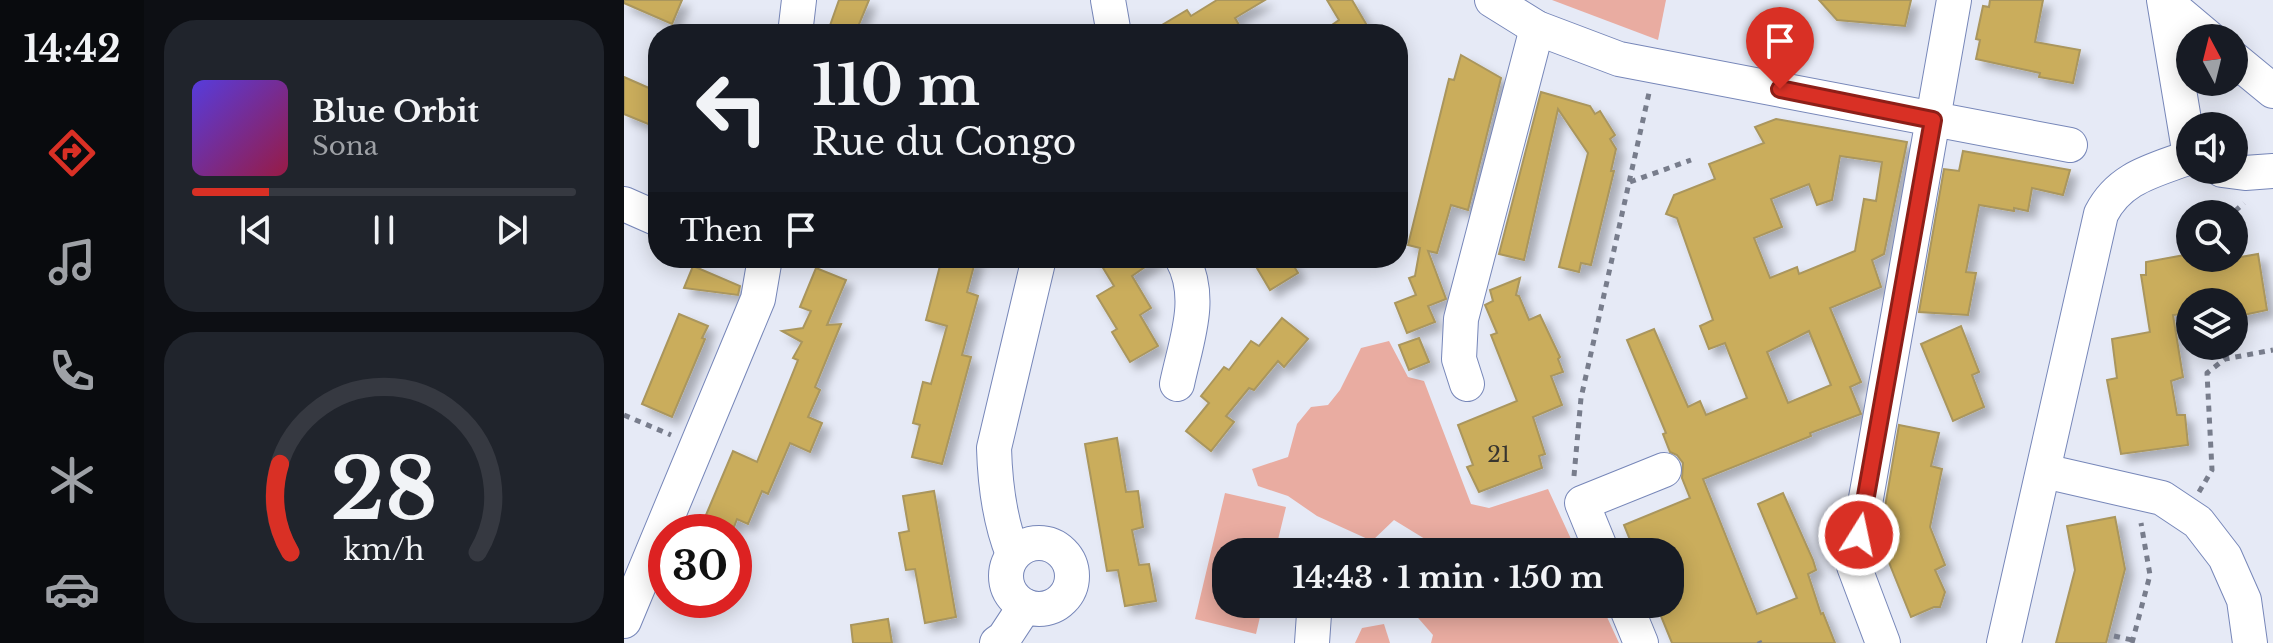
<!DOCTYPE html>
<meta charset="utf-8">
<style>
body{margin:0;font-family:"Libre Baskerville",serif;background:#20242c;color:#f1f3f6;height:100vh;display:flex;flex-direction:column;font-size:30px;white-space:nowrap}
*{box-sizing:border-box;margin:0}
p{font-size:26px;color:#9ea1a6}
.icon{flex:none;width:44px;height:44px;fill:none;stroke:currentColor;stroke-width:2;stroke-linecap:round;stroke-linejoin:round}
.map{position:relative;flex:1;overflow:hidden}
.side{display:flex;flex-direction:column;gap:20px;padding:20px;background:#0d0f14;width:480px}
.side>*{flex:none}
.guide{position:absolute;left:24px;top:24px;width:760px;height:244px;border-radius:32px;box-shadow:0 4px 20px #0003;background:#171b24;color:#f1f3f6;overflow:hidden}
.needle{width:52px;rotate:353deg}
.tools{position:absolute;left:1552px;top:24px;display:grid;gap:16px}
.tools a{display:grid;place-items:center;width:72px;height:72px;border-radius:50%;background:#171b24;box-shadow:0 4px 20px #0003;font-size:40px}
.speed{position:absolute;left:24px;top:514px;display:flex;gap:16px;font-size:40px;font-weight:700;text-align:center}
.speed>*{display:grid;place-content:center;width:104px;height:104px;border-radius:50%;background:#171b24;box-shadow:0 4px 20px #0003;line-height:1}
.speed .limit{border:12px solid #d22;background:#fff;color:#111}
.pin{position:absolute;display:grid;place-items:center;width:68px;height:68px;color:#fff;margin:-82px -34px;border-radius:50% 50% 50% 0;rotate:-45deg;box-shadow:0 0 8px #0007}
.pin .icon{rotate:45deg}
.me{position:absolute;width:88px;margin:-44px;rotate:10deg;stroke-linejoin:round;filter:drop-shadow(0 0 6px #0008)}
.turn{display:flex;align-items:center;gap:28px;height:168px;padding:0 32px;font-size:36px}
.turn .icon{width:104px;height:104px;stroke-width:2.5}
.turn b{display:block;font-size:56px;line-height:68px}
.then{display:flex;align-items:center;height:76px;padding:0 32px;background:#0003;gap:16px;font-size:30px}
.side .card{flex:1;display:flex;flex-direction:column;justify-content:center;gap:12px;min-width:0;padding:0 28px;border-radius:32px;background:#20242c}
.side .dial{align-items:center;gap:0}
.dial svg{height:208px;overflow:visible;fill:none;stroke:#363941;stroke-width:7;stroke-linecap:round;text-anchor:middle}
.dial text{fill:#f1f3f6;stroke:none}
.song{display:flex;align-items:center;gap:24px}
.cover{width:96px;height:96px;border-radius:12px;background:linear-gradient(135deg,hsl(250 70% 55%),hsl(340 70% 35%))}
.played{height:8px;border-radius:4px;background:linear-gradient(90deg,#d93025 20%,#363941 20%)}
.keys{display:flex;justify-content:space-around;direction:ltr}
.trip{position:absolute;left:588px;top:538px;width:472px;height:80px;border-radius:32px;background:#171b24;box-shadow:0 4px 20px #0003;font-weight:700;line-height:80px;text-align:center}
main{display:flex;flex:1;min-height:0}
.tab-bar{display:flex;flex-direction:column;width:144px;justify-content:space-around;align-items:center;background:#090b0e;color:#9ea1a6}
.tab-bar .icon{width:56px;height:56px}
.tab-bar .on{color:#d93025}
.tab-bar b{font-size:36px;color:#f1f3f6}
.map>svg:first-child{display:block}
</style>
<main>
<nav class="tab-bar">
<b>14:42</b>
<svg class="icon on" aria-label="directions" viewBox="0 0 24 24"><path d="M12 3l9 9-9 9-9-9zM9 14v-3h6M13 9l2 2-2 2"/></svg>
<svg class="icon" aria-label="music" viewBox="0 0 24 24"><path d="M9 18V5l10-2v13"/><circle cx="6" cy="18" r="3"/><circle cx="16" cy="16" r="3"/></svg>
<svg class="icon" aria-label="phone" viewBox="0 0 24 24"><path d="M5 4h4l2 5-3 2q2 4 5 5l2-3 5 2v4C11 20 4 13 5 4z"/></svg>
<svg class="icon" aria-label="climate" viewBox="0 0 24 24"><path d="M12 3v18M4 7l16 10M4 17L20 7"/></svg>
<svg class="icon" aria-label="car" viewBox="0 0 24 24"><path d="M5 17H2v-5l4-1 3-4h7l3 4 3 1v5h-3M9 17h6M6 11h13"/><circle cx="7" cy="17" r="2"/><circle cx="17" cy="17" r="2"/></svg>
</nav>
<section class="side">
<div class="card">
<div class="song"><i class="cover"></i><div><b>Blue Orbit</b><p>Sona</p></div></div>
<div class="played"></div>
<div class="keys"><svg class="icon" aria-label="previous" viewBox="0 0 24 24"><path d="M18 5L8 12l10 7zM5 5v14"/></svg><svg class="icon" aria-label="pause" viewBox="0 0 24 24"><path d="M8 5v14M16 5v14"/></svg><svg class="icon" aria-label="next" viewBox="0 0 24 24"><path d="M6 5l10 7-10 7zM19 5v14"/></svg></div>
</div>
<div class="card dial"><svg viewBox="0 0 100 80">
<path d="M14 69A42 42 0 1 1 86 69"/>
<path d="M14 69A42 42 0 0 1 10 35" stroke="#d93025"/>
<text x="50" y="56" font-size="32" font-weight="700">28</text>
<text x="50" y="72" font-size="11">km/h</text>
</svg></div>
</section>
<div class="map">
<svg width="1649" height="643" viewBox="0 0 1649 643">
<defs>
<filter id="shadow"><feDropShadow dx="7" dy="7" stdDeviation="4" flood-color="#0004"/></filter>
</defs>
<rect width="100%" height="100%" fill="#e6eaf6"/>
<g fill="#e9aca1">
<polygon points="928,0 1042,0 1034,40"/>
<polygon points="765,341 784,377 800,381 847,504 865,508 924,489 953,552 811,552 814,547 770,520 748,541 693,516 664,496 634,486 628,469 664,457 673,424 687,407 704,405 716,390 737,348"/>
<polygon points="601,493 662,507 651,552 602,552 602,604 639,604 632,634 571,619"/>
<polygon points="788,604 977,604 995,643 807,643 809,635 788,611"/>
<polygon points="760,624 766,643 731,643 738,628"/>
</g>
<g fill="#caad5b" stroke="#aa965d" stroke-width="2" fill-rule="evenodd" filter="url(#shadow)">
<polygon points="0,0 58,0 48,24 0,3"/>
<polygon points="215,0 245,0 231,34 203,34"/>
<polygon points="593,0 641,0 611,18 615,25 600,34 523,34 563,10 567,16"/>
<polygon points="703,0 728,0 748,34 695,34 715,20"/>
<polygon points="1195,0 1287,0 1281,26 1213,20"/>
<polygon points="1366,0 1419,0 1411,42 1456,50 1449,83 1415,77 1416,73 1352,59 1356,40 1352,39 1359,6 1365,7"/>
<polygon points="837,55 877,78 844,210 827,205 813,253 804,251 822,299 804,306 811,322 783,333 771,303 792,295 785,278 791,276 796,248 784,245 825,79 830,80"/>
<polygon points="0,77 34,92 34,128 0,114"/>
<polygon points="917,92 966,106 971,114 976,111 991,135 986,139 992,149 987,171 990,171 967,265 957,263 955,272 935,267 964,153 934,109 900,260 875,254"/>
<path d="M 1152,119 L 1283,142 L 1260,254 L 1248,260 L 1257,287 L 1206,308 L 1237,382 L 1226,387 L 1237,414 L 1186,433 L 1187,436 L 1079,479 L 1133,614 L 1173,598 L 1134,504 L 1159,493 L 1189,560 L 1192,570 L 1184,574 L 1197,614 L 1199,613 L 1211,643 L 1048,643 L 1032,604 L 1046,604 L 1046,552 L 1011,552 L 1000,525 L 1066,498 L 1058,478 L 1059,463 L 1053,455 L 1046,452 L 1039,434 L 1042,433 L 1003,340 L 1030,329 L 1064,407 L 1076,401 L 1082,415 L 1123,398 L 1101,343 L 1085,349 L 1076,326 L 1089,320 L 1053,218 L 1042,214 L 1050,195 L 1091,179 L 1085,164 L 1140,143 L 1131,127 ZM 1216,156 L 1258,162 L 1252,201 L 1240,199 L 1231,251 L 1175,274 L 1173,267 L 1146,278 L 1130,238 L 1158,227 L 1147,199 L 1185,184 L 1193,205 L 1208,200 ZM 1185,331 L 1207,385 L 1164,403 L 1143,352 Z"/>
<polygon points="1339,151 1446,170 1439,195 1408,188 1404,211 1390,208 1390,211 1355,205 1342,272 1352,273 1344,315 1295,312 1320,169 1335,171"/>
<polygon points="1566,254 1566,258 1570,258 1571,265 1634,254 1643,310 1610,317 1610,302 1566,302 1566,313 1549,315 1559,377 1547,381 1553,415 1561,415 1564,445 1497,454 1483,380 1493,378 1488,339 1526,332 1517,275 1522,275 1522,262"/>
<polygon points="318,258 352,258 343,292 354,296 338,355 347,357 318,464 288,457 296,425 289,423 299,382 307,384 323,326 302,320"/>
<polygon points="473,258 534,258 508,276 527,308 516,315 534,346 506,362 488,332 493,329 473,296 490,286"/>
<polygon points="627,258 665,258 674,273 646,290"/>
<polygon points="69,266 116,286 114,295 60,288"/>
<polygon points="192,268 222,280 203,325 217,324 191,387 196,390 184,417 198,423 186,452 166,443 144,494 138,491 124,524 113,519 110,527 82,515 109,451 133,462 174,360 169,358 178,342 158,331 179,328 187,311 176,307"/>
<polygon points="896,278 892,295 895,296 905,320 916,315 936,357 934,359 939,372 927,376 938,405 909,417 921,454 915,456 918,468 855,492 843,467 849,465 834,425 893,401 867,335 873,333 861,305 869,301 866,290"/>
<polygon points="55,314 84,326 78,338 81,339 48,417 18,404"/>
<polygon points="658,318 684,339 660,367 654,361 630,390 625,388 602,416 610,422 587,451 562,431 585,403 577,396 600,367 605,370 627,341 635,346"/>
<polygon points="1337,326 1355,372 1348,375 1360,407 1329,421 1297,344"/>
<polygon points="795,338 805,362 785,370 775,345"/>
<polygon points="1275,425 1315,433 1307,466 1318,469 1306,527 1321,565 1311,570 1321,592 1316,607 1310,607 1287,617 1256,540 1265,537 1261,507"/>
<polygon points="493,438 502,492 514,491 519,527 508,530 515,565 525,564 532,601 501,606 494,570 483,571 461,444"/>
<polygon points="310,491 332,617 301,623 291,569 282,570 275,533 285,531 279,496"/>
<polygon points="1491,517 1501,569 1482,643 1432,643 1451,570 1443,526"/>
<polygon points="264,619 268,643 229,643 227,625"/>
</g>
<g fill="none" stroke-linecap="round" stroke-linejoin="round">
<defs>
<g id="minor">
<polyline points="484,0 490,34"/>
<polyline points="868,0 913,28 995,59 1446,145"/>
<polyline points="1540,0 1566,156"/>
<polyline points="1541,1 1585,38"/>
<polyline points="171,34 175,0"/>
<polyline points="1610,59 1649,91"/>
<polyline points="1598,170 1621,173 1649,171"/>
<polyline points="0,204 34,219"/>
<path d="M 553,384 C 562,341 580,298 558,258"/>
<polyline points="843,384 835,359 837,319 913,28"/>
<polyline points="1420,471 1538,498 1574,522 1601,557 1620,600 1626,643"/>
<circle cx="415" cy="576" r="33"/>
<polyline points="978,552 958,503 1040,470"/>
<path d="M 389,554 C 376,522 371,483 370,448 L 415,258"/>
<polyline points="1001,604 1017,643"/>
<polyline points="0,621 134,299 141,258"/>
<polyline points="373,643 380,638 401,606"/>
<polyline points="688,643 690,614"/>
<polyline points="1259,643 1230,566 1330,0"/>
<path d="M 1380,643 L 1477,214 C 1496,177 1529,171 1566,157"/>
</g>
</defs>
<use href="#minor" stroke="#7787b9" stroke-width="36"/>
<g stroke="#787d8c" stroke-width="5" stroke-dasharray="6 6" stroke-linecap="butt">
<polyline points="1006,182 1067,160"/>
<polyline points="1611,211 1620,203"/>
<polyline points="0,415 47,435"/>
<polyline points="950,476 957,398 1025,93"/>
<polyline points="1575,492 1588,470 1583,373 1601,359 1649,350"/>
<polyline points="1490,636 1508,640"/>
<polyline points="1135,641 1136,643"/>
<polyline points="1508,643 1526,575 1517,523"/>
</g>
<use href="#minor" stroke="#fff" stroke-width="34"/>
</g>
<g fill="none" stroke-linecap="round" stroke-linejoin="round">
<defs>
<polyline id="route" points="1156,89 1309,120 1235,535"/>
</defs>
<use href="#route" stroke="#8d1f18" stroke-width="20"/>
<use href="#route" stroke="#d93025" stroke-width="14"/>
</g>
<g text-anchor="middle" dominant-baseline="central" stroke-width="8" stroke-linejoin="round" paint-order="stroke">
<g font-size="22" fill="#38352f">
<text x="875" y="454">21</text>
</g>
</g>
</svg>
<div class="tools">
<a><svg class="needle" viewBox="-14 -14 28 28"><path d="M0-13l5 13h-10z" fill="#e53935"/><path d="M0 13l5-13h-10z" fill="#9ea1a6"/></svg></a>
<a><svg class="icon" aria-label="sound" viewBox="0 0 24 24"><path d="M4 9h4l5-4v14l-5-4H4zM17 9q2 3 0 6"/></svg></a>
<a><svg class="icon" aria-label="search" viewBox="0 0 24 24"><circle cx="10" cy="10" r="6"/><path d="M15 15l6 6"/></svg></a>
<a><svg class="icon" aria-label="layers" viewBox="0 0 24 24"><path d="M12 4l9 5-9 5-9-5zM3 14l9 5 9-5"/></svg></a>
</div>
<div class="speed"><div class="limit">30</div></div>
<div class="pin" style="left:1156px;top:89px;background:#d93025"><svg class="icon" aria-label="arrive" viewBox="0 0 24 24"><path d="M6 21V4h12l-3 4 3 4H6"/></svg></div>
<svg class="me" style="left:1235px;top:535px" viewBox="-20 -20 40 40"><circle r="17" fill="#d93025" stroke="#fff" stroke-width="3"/><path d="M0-11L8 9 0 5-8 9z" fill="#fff"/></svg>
<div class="trip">14:43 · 1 min · 150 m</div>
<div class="guide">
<div class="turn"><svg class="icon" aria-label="left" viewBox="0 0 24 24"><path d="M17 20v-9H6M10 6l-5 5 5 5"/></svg><div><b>110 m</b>Rue du Congo</div></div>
<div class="then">Then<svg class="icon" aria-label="arrive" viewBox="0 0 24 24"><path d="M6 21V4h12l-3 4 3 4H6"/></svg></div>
</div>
</div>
</main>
